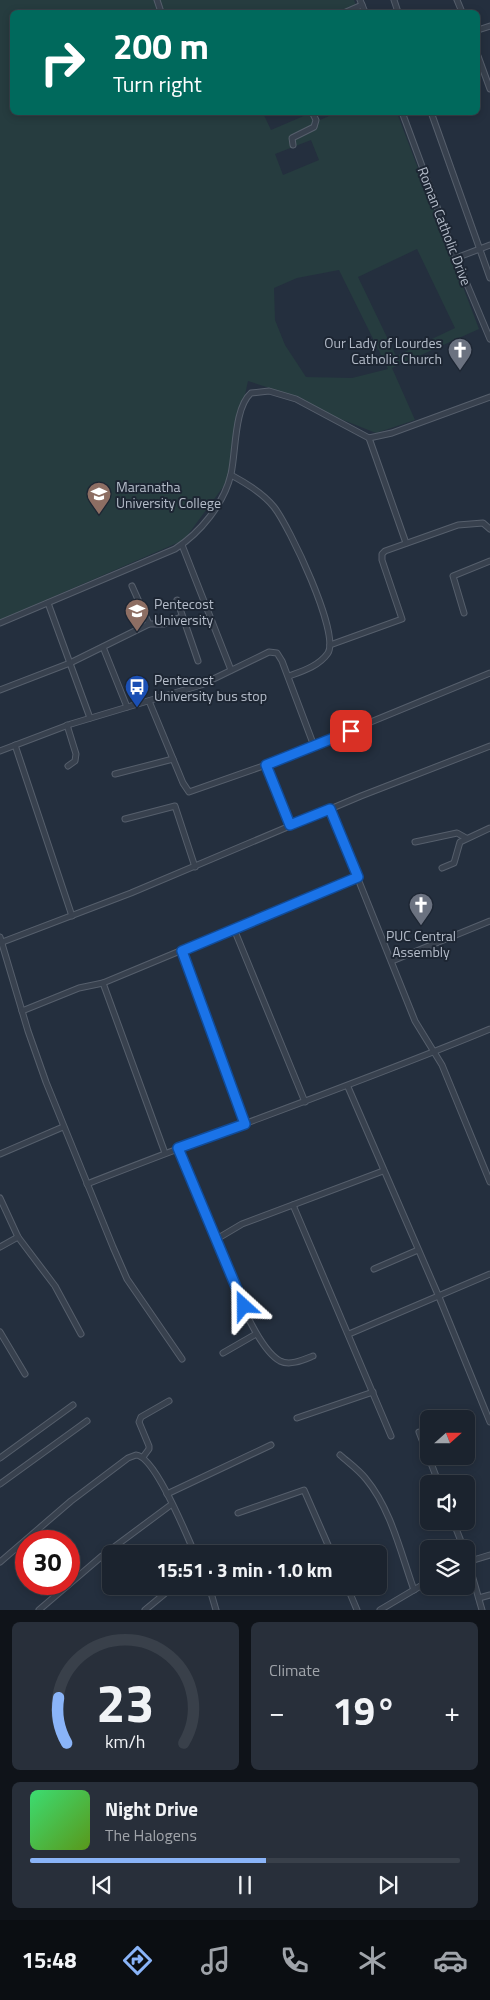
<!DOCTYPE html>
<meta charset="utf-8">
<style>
body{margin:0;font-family:"Titillium Web",sans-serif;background:#282f3a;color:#f1f3f6;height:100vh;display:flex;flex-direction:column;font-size:19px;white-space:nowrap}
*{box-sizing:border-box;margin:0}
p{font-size:16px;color:#a0a4aa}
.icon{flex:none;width:28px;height:28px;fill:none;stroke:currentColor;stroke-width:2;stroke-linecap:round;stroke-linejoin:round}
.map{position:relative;height:1610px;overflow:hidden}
.sheet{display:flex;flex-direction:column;gap:12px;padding:12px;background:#0f1319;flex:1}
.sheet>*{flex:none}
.top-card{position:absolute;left:10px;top:10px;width:470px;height:105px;border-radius:8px;box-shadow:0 2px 8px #0003,0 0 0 1px #39404a;background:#00695c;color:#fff;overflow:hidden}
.needle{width:32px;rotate:69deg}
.tools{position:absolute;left:420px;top:1410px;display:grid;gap:10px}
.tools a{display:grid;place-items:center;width:55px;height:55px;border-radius:8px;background:#1b232e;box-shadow:0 2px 8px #0003,0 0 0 1px #39404a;font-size:25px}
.speed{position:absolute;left:15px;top:1530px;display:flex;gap:10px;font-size:25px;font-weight:700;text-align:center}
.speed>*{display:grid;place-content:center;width:65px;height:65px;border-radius:50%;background:#1b232e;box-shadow:0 2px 8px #0003,0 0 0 1px #39404a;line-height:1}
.speed .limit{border:8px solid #d22;background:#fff;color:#111}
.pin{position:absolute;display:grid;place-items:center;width:42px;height:42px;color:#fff;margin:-21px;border-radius:10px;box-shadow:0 2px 8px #0006}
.me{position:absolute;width:55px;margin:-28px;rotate:336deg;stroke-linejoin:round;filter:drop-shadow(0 0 4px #0008)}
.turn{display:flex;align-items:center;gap:18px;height:105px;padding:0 20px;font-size:22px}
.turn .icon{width:65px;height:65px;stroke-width:2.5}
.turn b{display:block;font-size:35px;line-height:42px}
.big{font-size:38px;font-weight:700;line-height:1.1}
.sheet .tile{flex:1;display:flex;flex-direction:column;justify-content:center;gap:8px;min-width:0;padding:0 18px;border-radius:8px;background:#282f3a}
.sheet .dial{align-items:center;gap:0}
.dial svg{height:130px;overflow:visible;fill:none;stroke:#39404a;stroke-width:7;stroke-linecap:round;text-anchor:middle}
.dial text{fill:#f1f3f6;stroke:none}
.song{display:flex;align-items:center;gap:15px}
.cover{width:60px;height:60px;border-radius:8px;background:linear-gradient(135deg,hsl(140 70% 55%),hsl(90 70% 35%))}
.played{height:5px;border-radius:2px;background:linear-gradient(90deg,#8ab4f8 55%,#39404a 55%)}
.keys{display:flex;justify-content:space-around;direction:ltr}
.heat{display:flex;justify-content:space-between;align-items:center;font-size:28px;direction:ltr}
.sheet .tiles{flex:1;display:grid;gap:12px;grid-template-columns:1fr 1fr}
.tile:last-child{grid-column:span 2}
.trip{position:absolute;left:102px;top:1545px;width:285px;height:50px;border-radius:8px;background:#1b232e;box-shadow:0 2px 8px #0003,0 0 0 1px #39404a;font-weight:700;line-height:50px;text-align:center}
.menu{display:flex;height:80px;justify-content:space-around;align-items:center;background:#0b0e12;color:#a0a4aa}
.menu .icon{width:35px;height:35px}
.menu .current{color:#8ab4f8}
.menu b{font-size:22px;color:#f1f3f6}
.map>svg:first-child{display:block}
</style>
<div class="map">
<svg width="490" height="1610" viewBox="0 0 490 1610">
<rect width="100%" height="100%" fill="#242f3e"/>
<path fill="#263c3f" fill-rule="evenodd" d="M 0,0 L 354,0 L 359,12 L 12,12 L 12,112 L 263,113 L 271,130 L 306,115 L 306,113 L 316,113 L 320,120 L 336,113 L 397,113 L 479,329 L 392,368 L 415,420 L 376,433 L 333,416 L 300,398 L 248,381 L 226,483 L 184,540 L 0,620 ZM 311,140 L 319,160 L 283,175 L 275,154 ZM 417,249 L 455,328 L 396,356 L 358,277 ZM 339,270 L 388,369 L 352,378 L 306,377 L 285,345 L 275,320 L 274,288 L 297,278 Z"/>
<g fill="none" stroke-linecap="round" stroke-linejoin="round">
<defs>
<g id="minor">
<polyline points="157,0 161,12"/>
<polyline points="360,0 365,12"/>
<polyline points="394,0 398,12"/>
<polyline points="457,0 462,12"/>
<polyline points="346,12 362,5"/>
<polyline points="478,30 490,26"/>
<polyline points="478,56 490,89"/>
<polyline points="402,112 456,258 490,339"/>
<polyline points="431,112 490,278"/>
<polyline points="293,145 292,138 314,127 316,120 312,112"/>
<polyline points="456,258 490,245"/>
<polyline points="369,438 406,543"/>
<path d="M 231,475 C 246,483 263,493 274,507 C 289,526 340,633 328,653 C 319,666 303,671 289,676"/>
<polyline points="182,545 231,670"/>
<polyline points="132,586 149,624"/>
<polyline points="177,600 198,661"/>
<polyline points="48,603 90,718"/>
<polyline points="464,613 453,576 490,561"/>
<path d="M 0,623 L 175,549 C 200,533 224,504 231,474 C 236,452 234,408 251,393 L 269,391 L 296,399 L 369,438 L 392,433 L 490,397"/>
<polyline points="330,645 402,619 382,560 382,554 385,551 458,525 483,523 490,529"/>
<polyline points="103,647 127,707"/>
<polyline points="0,690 70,663 149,624 164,624 181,617"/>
<polyline points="149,701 183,783 189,792 266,765 490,673"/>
<polyline points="67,725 76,754 75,761 68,766"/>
<polyline points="15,745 72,916"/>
<polyline points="0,751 71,724 201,685 269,652 277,653 282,661 314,746"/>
<polyline points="266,765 290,825"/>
<polyline points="115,774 173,759"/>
<polyline points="330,809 415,1021 442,1065 490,1182"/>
<polyline points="125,819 175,806 195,867"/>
<polyline points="415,842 457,833 466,838"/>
<polyline points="442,868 454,863 460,842 490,828"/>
<polyline points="234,929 305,1102"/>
<polyline points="0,937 28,1031 46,1082 113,1247 127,1279 182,1359"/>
<polyline points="0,943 131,893 361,796 490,746"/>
<polyline points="182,951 245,1123"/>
<polyline points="392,961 490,921"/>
<polyline points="22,1011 79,988 103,983"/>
<polyline points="348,1087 439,1297 490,1422"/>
<polyline points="178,1148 215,1240"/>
<polyline points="165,1153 103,983 358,877"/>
<polyline points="0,1154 63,1127"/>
<path d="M 87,1184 C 221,1131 357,1084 490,1029"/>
<polyline points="0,1198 18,1237 55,1286 81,1334"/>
<polyline points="293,1205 391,1436"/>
<polyline points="0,1247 18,1237"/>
<polyline points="374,1269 418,1250"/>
<polyline points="0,1332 25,1374"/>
<polyline points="349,1334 490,1274"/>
<polyline points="223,1353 256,1334"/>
<path d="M 313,1356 C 303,1360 290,1366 280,1361 C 254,1347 228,1269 215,1240 L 242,1224 L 383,1171"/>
<polyline points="297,1418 373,1392"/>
<polyline points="419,1432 439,1484"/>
<path d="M 340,1455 C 349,1463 359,1470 366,1479 C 391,1509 401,1554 414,1590"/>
<polyline points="143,1457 149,1449 149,1446 139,1422 141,1417 169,1401"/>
<polyline points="0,1458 73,1405"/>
<polyline points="0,1484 87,1421"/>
<polyline points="167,1494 271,1445"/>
<polyline points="238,1513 304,1490 332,1554"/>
<polyline points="453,1521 464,1549"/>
<polyline points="466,1554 482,1610"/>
<path d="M 0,1562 L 71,1501 L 128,1458 L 136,1455 C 155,1456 187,1536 195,1554"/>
<polyline points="467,1562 490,1555"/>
<polyline points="209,1586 216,1610"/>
<polyline points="347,1586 357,1610"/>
<polyline points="479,1598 490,1595"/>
<polyline points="39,1610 102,1556 172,1504"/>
<polyline points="145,1610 174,1586"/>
<polyline points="380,1610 429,1581"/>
</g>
</defs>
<use href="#minor" stroke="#565f6c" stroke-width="7"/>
<use href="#minor" stroke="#38414e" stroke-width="5"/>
</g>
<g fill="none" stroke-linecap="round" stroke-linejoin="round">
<defs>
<polyline id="route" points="244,1306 178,1148 245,1124 182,951 358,877 330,809 290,825 266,765 351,731"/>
</defs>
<use href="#route" stroke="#114b97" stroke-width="12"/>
<use href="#route" stroke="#1a73e8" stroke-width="9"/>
</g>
<defs>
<symbol id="church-pin" viewBox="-11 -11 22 30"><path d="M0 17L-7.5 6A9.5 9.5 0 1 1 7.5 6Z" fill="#6b7280" stroke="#1d2633"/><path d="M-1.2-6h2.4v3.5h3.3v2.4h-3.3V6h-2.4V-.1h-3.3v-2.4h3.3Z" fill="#fff"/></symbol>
<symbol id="university-pin" viewBox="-11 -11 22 30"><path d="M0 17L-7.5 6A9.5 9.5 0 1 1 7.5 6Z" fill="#8d6e63" stroke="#1d2633"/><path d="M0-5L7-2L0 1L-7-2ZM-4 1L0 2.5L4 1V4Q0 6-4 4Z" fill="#fff"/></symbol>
<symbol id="bus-pin" viewBox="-11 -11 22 30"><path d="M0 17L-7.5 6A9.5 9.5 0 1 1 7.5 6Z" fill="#1a4fb4" stroke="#1d2633"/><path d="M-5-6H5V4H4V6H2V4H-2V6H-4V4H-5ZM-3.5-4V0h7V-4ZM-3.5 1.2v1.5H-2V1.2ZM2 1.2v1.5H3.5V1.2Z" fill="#fff"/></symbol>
</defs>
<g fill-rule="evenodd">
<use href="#church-pin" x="446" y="336" width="28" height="38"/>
<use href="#university-pin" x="85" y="480" width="28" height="38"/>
<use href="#university-pin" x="123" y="597" width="28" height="38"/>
<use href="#bus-pin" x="123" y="673" width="28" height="38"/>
<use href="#church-pin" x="407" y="891" width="28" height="38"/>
</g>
<g text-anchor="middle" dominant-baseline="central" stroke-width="4" stroke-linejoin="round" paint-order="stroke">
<g font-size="14" fill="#b4bcc9" stroke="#1d2633">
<text transform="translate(445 226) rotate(69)">Roman Catholic Drive</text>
</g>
<g font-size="14" fill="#b4bcc9" stroke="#1d2633" text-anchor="start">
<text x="442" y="342" text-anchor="end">Our Lady of Lourdes<tspan x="442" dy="16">Catholic Church</tspan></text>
<text x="116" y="486">Maranatha<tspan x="116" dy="16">University College</tspan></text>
<text x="154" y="603">Pentecost<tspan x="154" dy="16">University</tspan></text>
<text x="154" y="679">Pentecost<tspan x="154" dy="16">University bus stop</tspan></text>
<text x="421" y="935" text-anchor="middle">PUC Central<tspan x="421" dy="16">Assembly</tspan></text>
</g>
</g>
</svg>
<div class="tools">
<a><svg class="needle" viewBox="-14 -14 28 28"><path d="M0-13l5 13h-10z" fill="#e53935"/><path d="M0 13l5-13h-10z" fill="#a0a4aa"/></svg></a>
<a><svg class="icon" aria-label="sound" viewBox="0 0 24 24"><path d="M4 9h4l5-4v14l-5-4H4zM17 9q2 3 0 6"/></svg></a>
<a><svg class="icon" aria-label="layers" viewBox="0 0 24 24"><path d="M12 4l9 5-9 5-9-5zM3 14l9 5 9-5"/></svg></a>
</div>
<div class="speed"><div class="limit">30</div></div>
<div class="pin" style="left:351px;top:731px;background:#d93025"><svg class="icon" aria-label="arrive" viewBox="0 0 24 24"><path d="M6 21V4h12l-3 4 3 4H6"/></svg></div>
<svg class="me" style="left:244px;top:1306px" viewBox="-20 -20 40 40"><path d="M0-17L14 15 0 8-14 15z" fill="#1a73e8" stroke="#fff" stroke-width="4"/></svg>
<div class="trip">15:51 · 3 min · 1.0 km</div>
<div class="top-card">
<div class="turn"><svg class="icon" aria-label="right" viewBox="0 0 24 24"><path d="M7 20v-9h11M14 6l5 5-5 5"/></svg><div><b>200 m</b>Turn right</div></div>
</div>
</div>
<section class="sheet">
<div class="tiles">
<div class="tile dial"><svg viewBox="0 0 100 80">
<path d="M14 69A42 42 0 1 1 86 69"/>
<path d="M14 69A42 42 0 0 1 9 41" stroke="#8ab4f8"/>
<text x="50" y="56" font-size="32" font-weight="700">23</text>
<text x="50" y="72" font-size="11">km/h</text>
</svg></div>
<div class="tile"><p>Climate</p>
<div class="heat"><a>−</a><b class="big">19°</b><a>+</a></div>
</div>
<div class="tile">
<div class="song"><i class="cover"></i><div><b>Night Drive</b><p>The Halogens</p></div></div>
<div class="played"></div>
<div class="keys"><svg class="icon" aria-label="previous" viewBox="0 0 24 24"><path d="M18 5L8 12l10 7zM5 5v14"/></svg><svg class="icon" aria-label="pause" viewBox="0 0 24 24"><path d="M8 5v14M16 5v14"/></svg><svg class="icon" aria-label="next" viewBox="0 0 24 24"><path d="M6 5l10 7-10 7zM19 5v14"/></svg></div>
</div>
</div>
</section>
<nav class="menu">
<b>15:48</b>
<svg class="icon current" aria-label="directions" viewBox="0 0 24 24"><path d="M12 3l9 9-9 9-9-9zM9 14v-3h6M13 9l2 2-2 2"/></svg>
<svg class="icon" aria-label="music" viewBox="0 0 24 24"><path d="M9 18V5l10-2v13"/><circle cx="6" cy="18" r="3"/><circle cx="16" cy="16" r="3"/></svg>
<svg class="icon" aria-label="phone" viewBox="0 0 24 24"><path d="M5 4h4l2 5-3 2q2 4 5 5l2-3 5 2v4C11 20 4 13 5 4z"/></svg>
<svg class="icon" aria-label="climate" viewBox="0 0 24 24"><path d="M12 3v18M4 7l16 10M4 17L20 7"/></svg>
<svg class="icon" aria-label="car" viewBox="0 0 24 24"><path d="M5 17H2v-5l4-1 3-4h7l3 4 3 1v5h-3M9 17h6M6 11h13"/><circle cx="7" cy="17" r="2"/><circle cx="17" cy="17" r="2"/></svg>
</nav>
